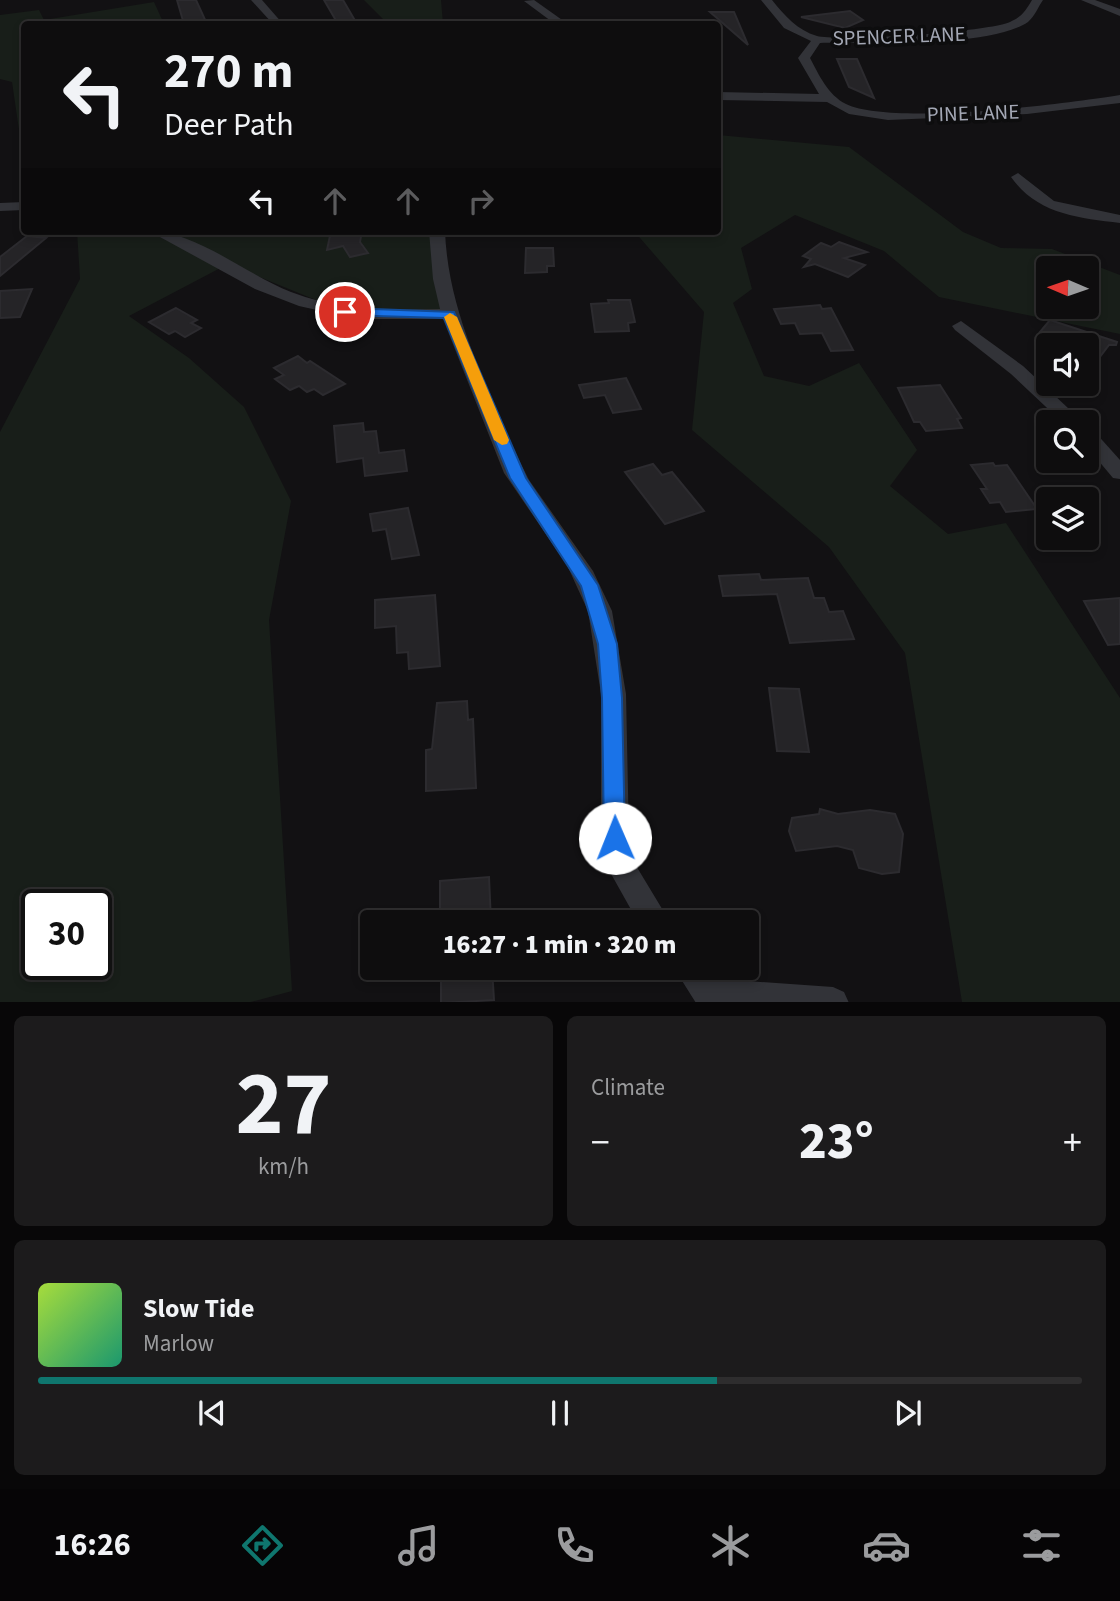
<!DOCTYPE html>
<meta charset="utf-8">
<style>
body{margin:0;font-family:"Source Sans 3",sans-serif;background:#1c1b1c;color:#f1f3f6;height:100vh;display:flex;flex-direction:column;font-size:26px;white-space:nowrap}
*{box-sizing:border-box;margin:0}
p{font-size:23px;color:#9b9c9e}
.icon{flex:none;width:38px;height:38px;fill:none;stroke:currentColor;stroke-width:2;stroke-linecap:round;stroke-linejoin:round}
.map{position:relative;height:1002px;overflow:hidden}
.side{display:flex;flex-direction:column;gap:14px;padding:14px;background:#080708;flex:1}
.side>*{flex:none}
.top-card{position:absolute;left:21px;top:21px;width:700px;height:214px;border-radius:7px;box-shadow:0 4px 10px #0003,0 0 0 2px #2e2d2e;background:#0e0d0e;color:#f1f3f6;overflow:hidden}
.needle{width:46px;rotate:272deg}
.fabs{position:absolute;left:1036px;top:256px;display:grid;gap:14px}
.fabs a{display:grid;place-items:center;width:63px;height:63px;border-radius:7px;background:#0e0d0e;box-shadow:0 4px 10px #0003,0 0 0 2px #2e2d2e;font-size:35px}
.speed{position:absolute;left:21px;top:889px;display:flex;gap:14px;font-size:35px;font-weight:700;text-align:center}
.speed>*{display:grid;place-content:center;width:91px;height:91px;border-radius:50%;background:#0e0d0e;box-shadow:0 4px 10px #0003,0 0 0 2px #2e2d2e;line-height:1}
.speed .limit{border:4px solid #111;border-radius:10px;background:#fff;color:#111}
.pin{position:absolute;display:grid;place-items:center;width:60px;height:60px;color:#fff;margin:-30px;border:4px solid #fff;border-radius:50%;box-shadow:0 2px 7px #0007}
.me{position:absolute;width:77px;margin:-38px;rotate:359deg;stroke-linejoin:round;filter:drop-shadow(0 0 5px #0008)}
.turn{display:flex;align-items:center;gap:24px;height:147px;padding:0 28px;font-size:32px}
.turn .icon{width:91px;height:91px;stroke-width:2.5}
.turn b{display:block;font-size:49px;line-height:60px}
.lanes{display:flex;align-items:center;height:66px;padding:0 28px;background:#0003;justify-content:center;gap:35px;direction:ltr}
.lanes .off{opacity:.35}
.big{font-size:52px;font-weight:800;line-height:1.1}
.side .card{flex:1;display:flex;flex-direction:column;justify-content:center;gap:10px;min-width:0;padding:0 24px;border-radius:10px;background:#1c1b1c}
.side .dial{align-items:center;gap:0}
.dial b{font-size:91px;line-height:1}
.song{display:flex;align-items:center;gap:21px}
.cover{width:84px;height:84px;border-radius:10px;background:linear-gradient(135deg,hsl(80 70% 55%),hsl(160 70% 35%))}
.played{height:7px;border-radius:4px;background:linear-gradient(90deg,#0f766e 65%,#2e2d2e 65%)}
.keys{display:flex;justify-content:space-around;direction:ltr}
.heat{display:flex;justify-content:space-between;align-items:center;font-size:38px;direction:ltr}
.side .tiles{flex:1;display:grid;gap:14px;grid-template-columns:1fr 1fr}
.card:last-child{grid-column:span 2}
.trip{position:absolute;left:360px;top:910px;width:399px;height:70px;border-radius:7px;background:#0e0d0e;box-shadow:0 4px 10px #0003,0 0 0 2px #2e2d2e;font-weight:800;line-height:70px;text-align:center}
.menu{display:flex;height:112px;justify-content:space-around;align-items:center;background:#060506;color:#9b9c9e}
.menu .icon{width:49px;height:49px}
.menu .active{color:#0f766e}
.menu b{font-size:32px;color:#f1f3f6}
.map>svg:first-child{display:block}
</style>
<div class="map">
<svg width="1120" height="1003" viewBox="0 0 1120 1003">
<rect width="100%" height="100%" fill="#121113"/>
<g fill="#181e19" fill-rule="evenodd">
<polygon points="364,0 441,0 443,24 388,24"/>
<polygon points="154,2 164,24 24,24 24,164 12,82 0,79 0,15 39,10 44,20"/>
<path d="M 718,135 L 849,147 L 963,232 L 1001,248 L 1052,249 L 1120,275 L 1120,334 L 939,297 L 884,251 L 795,215 L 741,248 L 752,289 L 733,303 L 764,376 L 809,386 L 859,363 L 917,450 L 890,486 L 948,534 L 1006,523 L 1120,698 L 1120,1002 L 962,1002 L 905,653 L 829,547 L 692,430 L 704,312 L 634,231 L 718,231 ZM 1048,268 L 1087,268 L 1087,306 L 1048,306 Z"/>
<path d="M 77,231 L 167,231 L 177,235 L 186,231 L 441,231 L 454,313 L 338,309 L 228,264 L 129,316 L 189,358 L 244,407 L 291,501 L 269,620 L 292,991 L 247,1003 L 0,1002 L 0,432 L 80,279 ZM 37,905 L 96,905 L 96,964 L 37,964 Z"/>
</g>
<g fill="#252427" stroke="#2c2b2f" stroke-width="2">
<polygon points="177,0 196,0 207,24 184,24"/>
<polygon points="324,0 343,0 357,24 338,24"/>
<polygon points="850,11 863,20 845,28 801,17"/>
<polygon points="710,12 734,12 748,45"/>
<polygon points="837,59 857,59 874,98 849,87"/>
<polygon points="331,231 362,231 360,242 368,253 350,257 343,246 327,250"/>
<polygon points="27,236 46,238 0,276 0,257"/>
<polygon points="839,242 867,252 844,258 865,265 848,277 815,264 804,267 811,259 803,256 821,243 831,247"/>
<polygon points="526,248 553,248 554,266 547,266 547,272 525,273"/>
<polygon points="32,289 20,317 0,318 0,291"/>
<polygon points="608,300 630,300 635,322 628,323 629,331 595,332 591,304 609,303"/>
<polygon points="820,305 822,309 831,308 853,350 831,351 822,333 800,334 795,323 781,324 774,309"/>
<polygon points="176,308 197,320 191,323 201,328 185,337 175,331 169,334 149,322"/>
<polygon points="1050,320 1117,342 1116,345 1109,345 1087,374 1087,345 1040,332"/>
<polygon points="298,356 307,363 310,361 345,384 323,395 314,389 307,392 299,386 290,390 275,379 284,375 274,368"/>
<polygon points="626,378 641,409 613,413 605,395 584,398 579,385"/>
<polygon points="940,385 961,418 957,419 962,428 926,431 920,422 914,422 898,388"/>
<polygon points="363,423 364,432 376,431 379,453 404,450 407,471 365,476 363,458 337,462 334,426"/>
<polygon points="993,463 995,466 1007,465 1037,509 1006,512 1000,502 990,503 981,489 987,489 971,465"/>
<polygon points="653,464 662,475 672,472 704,511 665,524 625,472"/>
<polygon points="408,508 419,555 392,559 386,529 373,531 370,514"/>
<polygon points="759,574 761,580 808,578 814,598 824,598 829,612 843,611 854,639 790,643 777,594 723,596 719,576"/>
<polygon points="435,595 440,666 409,669 408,652 397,653 396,626 375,628 375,600"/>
<polygon points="1120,598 1120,644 1108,645 1084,601"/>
<polygon points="769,688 799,689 809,752 777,751"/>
<polygon points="467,701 468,720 473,719 476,788 426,791 426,750 432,749 437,703"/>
<polygon points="820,809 838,814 870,810 895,814 903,834 899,872 882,874 859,868 853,850 837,846 796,851 789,831 792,818 819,814"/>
<polygon points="489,877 491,922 440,922 440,881"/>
<polygon points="441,968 492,968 494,1000 441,1003"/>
</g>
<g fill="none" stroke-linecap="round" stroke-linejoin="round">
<g fill="#323338" fill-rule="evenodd">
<polygon points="251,0 262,0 283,24 273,24"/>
<polygon points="534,0 565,22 566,24 555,24 524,1"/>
<path d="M 761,0 L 772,0 C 785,16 797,30 817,36 C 839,42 988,32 1010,22 C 1022,17 1026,10 1032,0 L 1043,0 C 1038,7 1035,16 1028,22 C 989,48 869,42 820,43 L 810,58 C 819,75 828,95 846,104 C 892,126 1064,104 1120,95 L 1120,103 L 1027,114 L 888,120 L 849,114 L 827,102 L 718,100 L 718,92 L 819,94 L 798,58 L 811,41 L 784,28 Z"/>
<polygon points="1081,0 1095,0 1120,9 1120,16"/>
<path d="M 1018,173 L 1054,201 L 1120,215 L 1120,223 C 1078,218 1037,214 1011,177 Z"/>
<polygon points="24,202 24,210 0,211 0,203"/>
<path d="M 149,231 C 196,231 247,275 291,292 C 340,311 388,310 440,309 L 433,279 L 429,231 L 445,231 C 448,312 486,383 517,456 L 529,480 L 593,571 L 612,611 L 626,694 L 629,838 L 638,869 L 670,922 L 638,922 L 610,872 L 601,838 L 601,694 L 588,611 L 567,565 L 504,473 L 443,319 L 357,319 L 299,306 L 255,289 Z"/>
<polygon points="961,321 1023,366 1083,422 1062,422 1011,374 955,330 952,326"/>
<polygon points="1087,429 1094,431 1120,460 1120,479 1113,478 1087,447"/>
<polygon points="674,968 708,968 717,979 833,987 844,992 849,1003 696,1003"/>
</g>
</g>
<polygon fill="#1a73e8" stroke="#114b97" stroke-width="2" points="345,308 454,312 526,478 598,585 617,644 622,698 625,838 622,845 615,848 607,845 604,838 602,698 598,644 581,586 510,478 444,318 341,315 339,312"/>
<polygon fill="#f59e0b" points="450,313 457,317 509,440 507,444 502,445 494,440 444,317"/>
<g text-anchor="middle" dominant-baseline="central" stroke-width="7" stroke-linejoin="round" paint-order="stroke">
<g font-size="21" fill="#a3a7b4" stroke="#0d0d0e">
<text transform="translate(899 36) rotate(-2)">SPENCER LANE</text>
<text transform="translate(973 113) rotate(-2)">PINE LANE</text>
</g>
</g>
</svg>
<div class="fabs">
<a><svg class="needle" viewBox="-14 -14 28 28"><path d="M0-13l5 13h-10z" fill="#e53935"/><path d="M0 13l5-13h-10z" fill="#9b9c9e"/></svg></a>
<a><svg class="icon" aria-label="sound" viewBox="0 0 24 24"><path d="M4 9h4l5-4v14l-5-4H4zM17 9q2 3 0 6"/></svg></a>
<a><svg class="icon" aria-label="search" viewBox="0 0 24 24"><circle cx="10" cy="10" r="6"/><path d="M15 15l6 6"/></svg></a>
<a><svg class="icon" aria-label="layers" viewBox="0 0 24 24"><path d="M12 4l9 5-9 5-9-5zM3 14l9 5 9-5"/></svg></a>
</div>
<div class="speed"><div class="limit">30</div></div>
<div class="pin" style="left:345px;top:312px;background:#d93025"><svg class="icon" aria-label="arrive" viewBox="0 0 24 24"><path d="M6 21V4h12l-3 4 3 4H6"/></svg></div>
<svg class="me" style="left:615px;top:838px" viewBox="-20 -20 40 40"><circle r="19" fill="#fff"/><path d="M0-13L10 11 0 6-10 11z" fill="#1a73e8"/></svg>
<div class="trip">16:27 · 1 min · 320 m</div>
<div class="top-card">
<div class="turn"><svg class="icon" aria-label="left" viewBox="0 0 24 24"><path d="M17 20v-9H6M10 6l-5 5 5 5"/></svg><div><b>270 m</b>Deer Path</div></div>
<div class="lanes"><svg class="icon" aria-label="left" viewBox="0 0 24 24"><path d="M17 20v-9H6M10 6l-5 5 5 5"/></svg><svg class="icon off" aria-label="ahead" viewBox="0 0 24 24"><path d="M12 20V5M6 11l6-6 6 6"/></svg><svg class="icon off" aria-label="ahead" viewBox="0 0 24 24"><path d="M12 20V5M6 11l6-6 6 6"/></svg><svg class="icon off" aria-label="right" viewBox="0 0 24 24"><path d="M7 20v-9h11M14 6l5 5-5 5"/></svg></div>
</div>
</div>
<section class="side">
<div class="tiles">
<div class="card dial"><b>27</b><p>km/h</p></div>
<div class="card"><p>Climate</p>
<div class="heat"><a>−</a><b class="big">23°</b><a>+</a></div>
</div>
<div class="card">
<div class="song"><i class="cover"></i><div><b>Slow Tide</b><p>Marlow</p></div></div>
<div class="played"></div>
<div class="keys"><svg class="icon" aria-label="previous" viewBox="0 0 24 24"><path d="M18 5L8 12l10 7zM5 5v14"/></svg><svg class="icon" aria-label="pause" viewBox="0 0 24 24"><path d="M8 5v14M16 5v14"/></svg><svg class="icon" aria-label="next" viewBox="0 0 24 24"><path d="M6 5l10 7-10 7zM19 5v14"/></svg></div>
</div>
</div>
</section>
<nav class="menu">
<b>16:26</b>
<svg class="icon active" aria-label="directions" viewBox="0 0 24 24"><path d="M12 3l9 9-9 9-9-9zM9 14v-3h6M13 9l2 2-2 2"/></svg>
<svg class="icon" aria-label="music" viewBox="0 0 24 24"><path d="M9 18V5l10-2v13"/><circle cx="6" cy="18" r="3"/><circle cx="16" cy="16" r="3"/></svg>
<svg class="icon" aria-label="phone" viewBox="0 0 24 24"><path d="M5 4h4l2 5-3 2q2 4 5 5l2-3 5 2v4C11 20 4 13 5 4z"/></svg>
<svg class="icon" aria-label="climate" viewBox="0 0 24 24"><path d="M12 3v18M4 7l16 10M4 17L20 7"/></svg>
<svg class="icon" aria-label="car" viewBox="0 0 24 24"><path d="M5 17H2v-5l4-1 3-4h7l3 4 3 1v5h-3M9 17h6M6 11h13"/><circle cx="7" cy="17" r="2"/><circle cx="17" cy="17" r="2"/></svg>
<svg class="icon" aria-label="filters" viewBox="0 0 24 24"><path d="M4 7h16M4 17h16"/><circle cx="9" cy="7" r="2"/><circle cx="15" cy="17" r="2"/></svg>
</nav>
